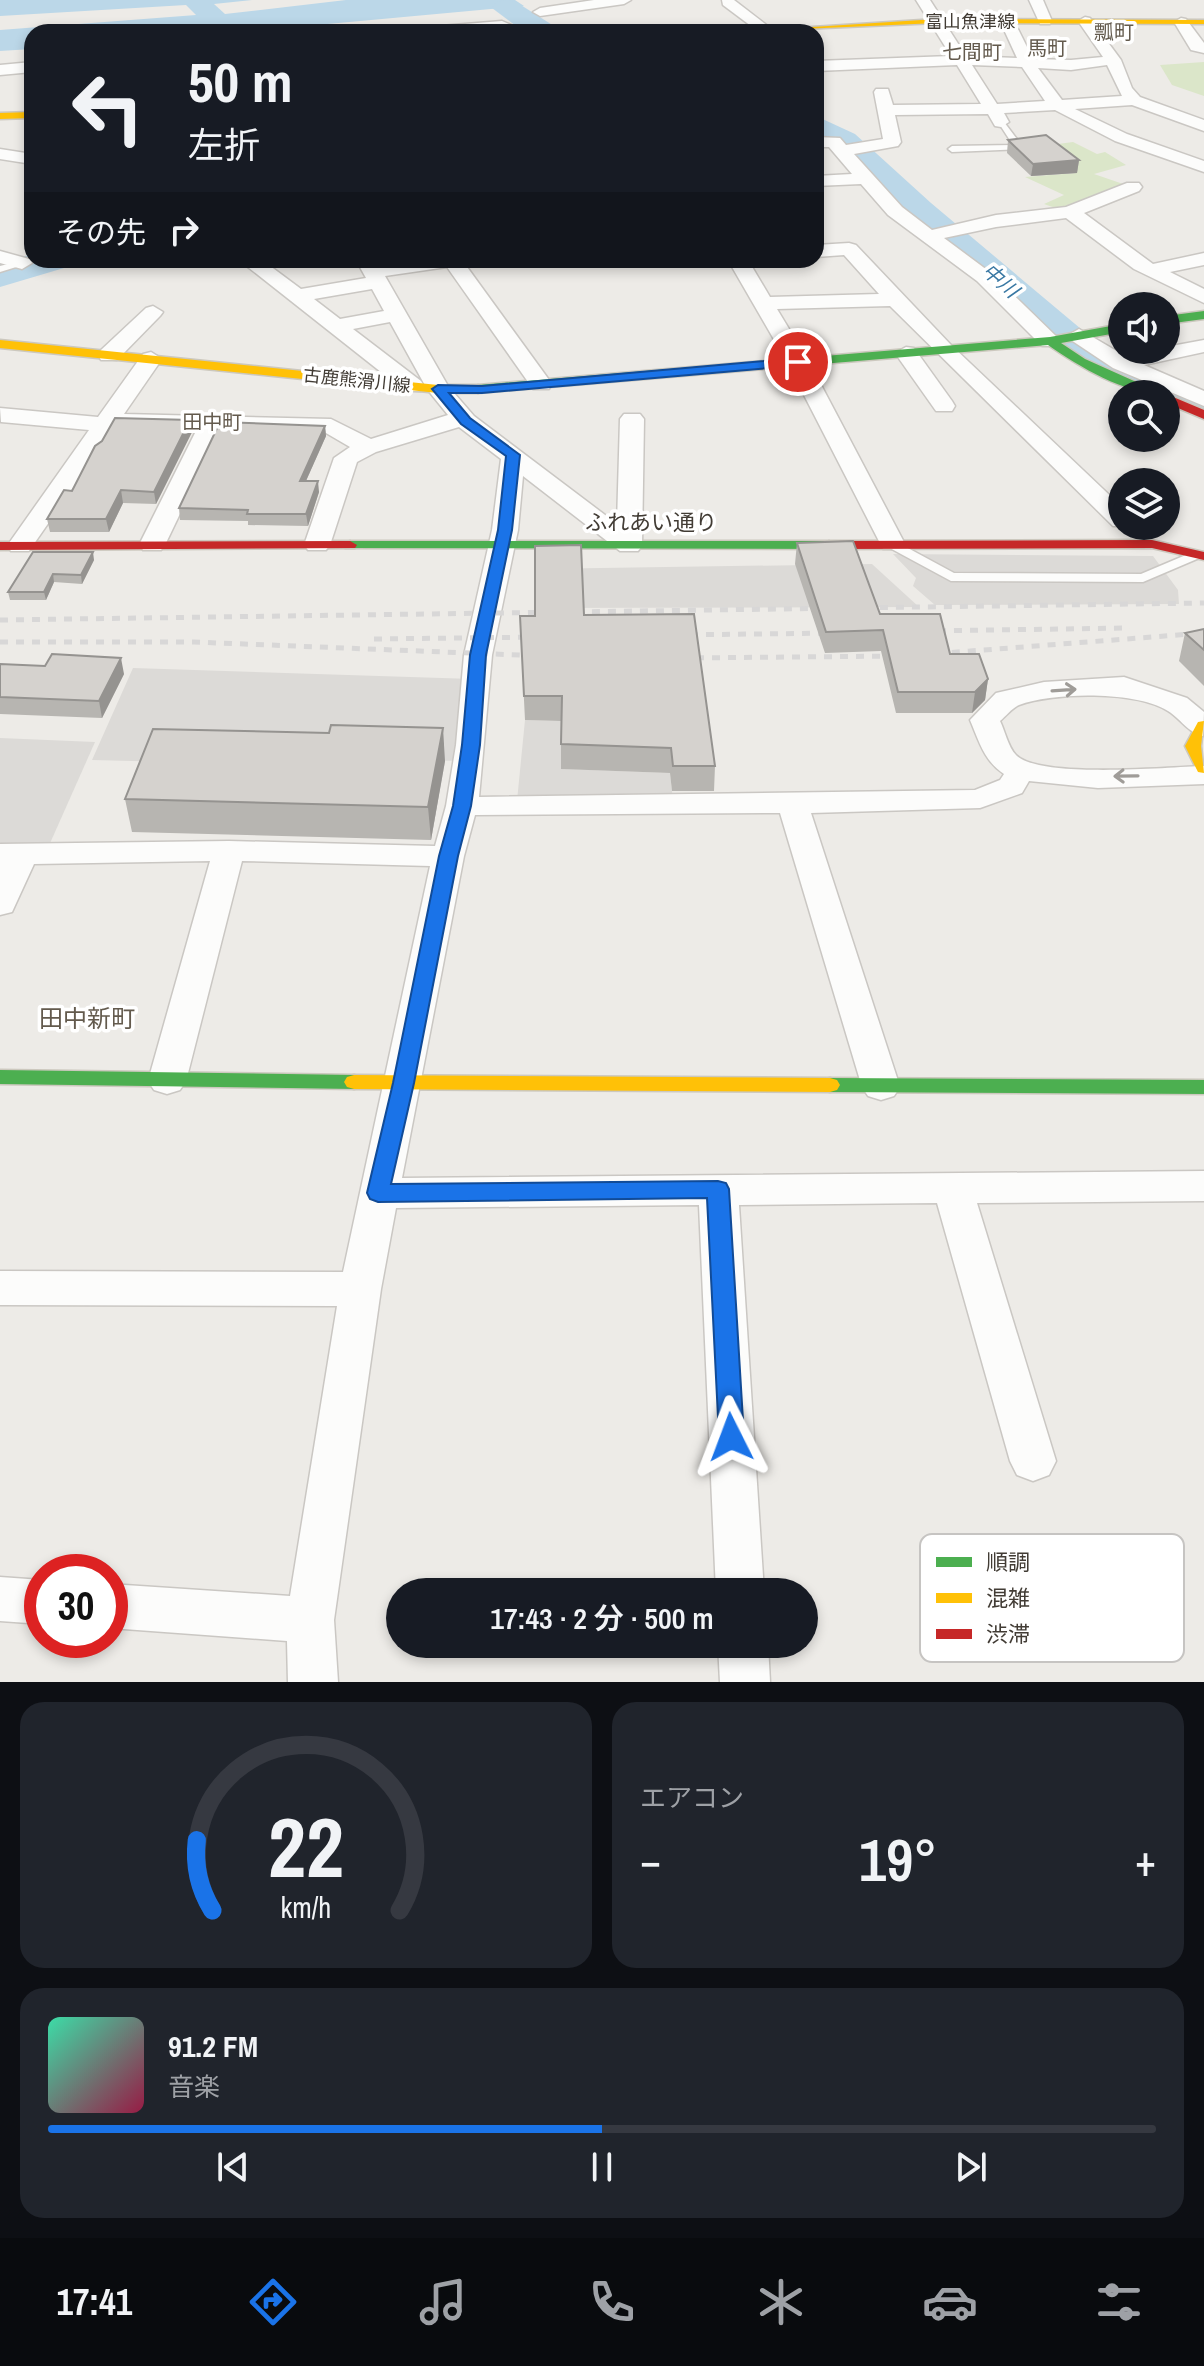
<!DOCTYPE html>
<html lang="ja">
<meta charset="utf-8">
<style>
body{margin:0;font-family:"Archivo Narrow","Noto Sans JP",sans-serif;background:#20242c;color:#f1f3f6;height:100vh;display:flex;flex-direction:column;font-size:30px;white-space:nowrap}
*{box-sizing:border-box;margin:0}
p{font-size:26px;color:#9ea1a6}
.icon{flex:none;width:44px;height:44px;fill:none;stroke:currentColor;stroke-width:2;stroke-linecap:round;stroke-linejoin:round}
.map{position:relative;height:1682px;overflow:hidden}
.sheet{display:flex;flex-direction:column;gap:20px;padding:20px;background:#0d0f14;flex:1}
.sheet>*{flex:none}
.hud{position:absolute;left:24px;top:24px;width:800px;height:244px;border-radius:24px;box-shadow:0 4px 12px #0003;background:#171b24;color:#f1f3f6;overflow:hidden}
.fabs{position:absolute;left:1108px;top:292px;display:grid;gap:16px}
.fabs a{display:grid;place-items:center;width:72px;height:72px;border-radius:50%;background:#171b24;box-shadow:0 4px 12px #0003;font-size:40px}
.speed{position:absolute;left:24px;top:1554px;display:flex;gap:16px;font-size:40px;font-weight:700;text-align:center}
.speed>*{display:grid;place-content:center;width:104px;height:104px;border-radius:50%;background:#171b24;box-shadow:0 4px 12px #0003;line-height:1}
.speed .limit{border:12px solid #d22;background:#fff;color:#111}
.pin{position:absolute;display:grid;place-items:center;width:68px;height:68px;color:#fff;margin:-34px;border:4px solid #fff;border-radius:50%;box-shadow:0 2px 8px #0007}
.me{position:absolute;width:88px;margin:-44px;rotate:357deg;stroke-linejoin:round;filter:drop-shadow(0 0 6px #0008)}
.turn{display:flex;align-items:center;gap:28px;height:168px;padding:0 32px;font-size:36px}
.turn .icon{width:104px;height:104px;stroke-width:2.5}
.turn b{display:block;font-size:56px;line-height:68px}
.then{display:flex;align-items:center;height:76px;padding:0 32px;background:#0003;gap:16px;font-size:30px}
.big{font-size:60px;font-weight:600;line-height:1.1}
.sheet .card{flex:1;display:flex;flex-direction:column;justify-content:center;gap:12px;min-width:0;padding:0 28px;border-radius:24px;background:#20242c}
.sheet .dial{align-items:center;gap:0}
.dial svg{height:208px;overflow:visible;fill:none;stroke:#363941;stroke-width:7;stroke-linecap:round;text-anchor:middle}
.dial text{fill:#f1f3f6;stroke:none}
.song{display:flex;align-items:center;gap:24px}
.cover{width:96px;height:96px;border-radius:12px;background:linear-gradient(135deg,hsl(160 70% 55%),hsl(340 70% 35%))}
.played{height:8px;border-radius:4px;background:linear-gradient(90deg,#1a73e8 50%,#363941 50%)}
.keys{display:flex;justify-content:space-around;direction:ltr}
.heat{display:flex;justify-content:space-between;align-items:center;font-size:44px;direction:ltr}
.sheet .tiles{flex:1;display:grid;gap:20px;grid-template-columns:1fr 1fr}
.card:last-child{grid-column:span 2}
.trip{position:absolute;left:386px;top:1578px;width:432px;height:80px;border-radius:40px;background:#171b24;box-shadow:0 4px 12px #0003;font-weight:600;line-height:80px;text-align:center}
.tabs{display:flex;height:128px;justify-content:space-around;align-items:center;background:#090b0e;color:#9ea1a6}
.tabs .icon{width:56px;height:56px}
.tabs .active{color:#1a73e8}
.tabs b{font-size:36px;color:#f1f3f6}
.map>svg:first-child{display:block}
</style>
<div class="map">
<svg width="1204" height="1682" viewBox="0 0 1204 1682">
<rect width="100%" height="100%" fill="#edebe7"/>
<g fill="#dbe6c9">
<polygon points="1204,62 1204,96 1172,85 1160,65"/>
<polygon points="1073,142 1097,154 1105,152 1126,165 1094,174 1129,186 1061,210 1044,204 1064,195 1025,177 1076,173 1058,144"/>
</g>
<g fill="#dcdad7">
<polygon points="893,554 1153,556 1178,590 1179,604 935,605 913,586 916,578"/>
<polygon points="872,564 919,607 536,608 535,569"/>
<polygon points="133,668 473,679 460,761 335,758 333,766 92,760"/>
<polygon points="525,720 562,721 562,769 670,773 673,800 517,801"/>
<polygon points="0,738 95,742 47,850 0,848"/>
</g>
<polygon fill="#bbd7e8" points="0,0 515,0 524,6 241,32 32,32 32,49 0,51"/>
<g fill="#edebe7">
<polygon points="252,0 346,0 225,14 214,4"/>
<polygon points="186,5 196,15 0,30 0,16"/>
</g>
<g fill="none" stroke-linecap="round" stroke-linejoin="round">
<g fill="#bbd7e8" fill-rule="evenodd">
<polygon points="505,0 516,2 554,26 558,32 524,32 492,8 496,2"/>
<path d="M 816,116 L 855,134 L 931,203 L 1087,334 L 1120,354 L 1204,390 L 1204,419 L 1166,405 L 1166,394 C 1092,394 1034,331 981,285 C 952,259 922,235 894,208 C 869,184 846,156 816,139 Z"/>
<polygon points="32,254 32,260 70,260 64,268 0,287 0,263"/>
</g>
<defs>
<g id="lane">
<polygon points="1004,122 1023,147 1022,149 952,152 948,149 952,146 1013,145 1000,125"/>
<polygon points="32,258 32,260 39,260 0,272 0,266"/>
<polygon points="893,540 954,573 1141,574 1193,552 1203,552 1204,556 1143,582 951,581 888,547 887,544"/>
</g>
<g id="street">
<polygon points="594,0 631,0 624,4 540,16 533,12 540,8"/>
<polygon points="722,0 734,0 773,30 759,32 723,5"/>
<path d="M 916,0 L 930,0 L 966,56 L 1017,58 L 1000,21 L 1007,17 L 1014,21 L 1033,59 L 1071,60 L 1103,57 L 1078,21 L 1085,17 L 1090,18 L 1121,60 L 1132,88 L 1140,97 L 1204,120 L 1204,131 L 1132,105 L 1075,109 L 1127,134 L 1204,161 L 1204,172 L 1115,141 L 1055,110 L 1004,113 L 1009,122 L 1001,127 L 995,126 L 988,114 L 895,115 L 901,142 L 898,146 L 854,154 L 902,207 L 932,230 L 996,215 L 1066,207 L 1127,183 L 1139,183 L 1142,187 L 1139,191 L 1084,213 L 1153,264 L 1204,253 L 1204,265 L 1170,272 L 1204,289 L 1204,303 L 1134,269 L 1066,218 L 996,227 L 944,238 L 991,273 L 1061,341 L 1058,346 L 1042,346 L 977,281 L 888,215 L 861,184 L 816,186 L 816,176 L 852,174 L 829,147 L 816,147 L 816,137 L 840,138 L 846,145 L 883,139 L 874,92 L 876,89 L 888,89 L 893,105 L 981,104 L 957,65 L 816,71 L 816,61 L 951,56 ZM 972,65 L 1022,67 L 1045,101 L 997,104 ZM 1107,65 L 1122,96 L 1062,100 L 1038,68 L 1071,70 Z"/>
<polygon points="1029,0 1043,0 1052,21 1050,24 1040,24"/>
<polygon points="1181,18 1186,19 1204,43 1204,53 1191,50 1174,22"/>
<polygon points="502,21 527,32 500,30 409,32 416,28"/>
<polygon points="32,62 32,72 0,75 0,65"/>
<polygon points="0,149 32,154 32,164 0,159"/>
<polygon points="849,243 856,245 951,345 1122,507 1122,526 1131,526 1113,526 890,306 777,309 809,362 905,544 901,549 883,549 787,362 728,260 748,260 770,297 879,294 844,255 816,257 816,245"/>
<polygon points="0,251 29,259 32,263 22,269 0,263"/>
<path d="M 239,260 L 262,260 L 301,289 L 366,278 L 356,260 L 376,260 L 379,265 L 414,260 L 462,260 L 552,384 L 549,389 L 533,389 L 447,267 L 385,276 L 448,386 L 474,416 L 617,524 L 620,419 L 624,414 L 640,414 L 644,419 L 642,546 L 638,551 L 620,551 L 523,476 L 518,530 L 492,655 L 479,797 L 975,790 L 1000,780 L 1004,774 C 984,761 979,741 970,720 L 996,693 L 1044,682 L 1124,677 L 1187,698 L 1204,712 L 1203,736 C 1187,732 1181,719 1168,711 C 1136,691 1054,692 1019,705 C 1012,708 1006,716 1000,721 C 1005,731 1008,747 1016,755 C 1040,779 1168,767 1204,766 L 1204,784 L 1098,788 L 1029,781 L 1022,793 L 980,808 L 811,813 L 900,1087 L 894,1096 L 881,1100 L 868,1096 L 862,1087 L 780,813 L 475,815 L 464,856 L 402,1178 L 1204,1171 L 1204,1201 L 977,1203 L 1056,1461 L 1049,1475 L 1033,1481 L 1017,1475 L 1010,1461 L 937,1203 L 739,1205 L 764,1592 L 716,1592 L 699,1205 L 396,1208 L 381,1289 L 334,1620 L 338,1682 L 288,1682 L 287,1641 L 110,1628 L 110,1584 L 290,1596 L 337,1306 L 0,1305 L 0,1271 L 343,1272 L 430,866 L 242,861 L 186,1081 L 180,1090 L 167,1094 L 154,1090 L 148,1081 L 210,861 L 34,864 L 12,912 L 0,915 L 0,844 L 229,841 L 435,846 L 446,806 L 456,745 L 464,655 L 492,530 L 501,459 L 459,427 L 376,452 L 357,462 L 330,545 L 326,550 L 308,550 L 304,545 L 334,458 L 350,447 L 326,433 L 220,430 L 165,545 L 161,550 L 143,550 L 139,545 L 197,429 L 115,427 L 29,551 L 11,551 L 7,546 L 89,430 L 1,422 L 0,408 L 98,417 L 143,354 L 151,352 L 162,359 L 124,414 L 331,419 L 371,439 L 448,415 L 427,389 L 390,322 L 353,329 L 421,381 L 424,386 L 421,391 L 405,391 ZM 372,289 L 384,311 L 340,319 L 314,299 Z"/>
<polygon points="153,306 163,312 160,316 117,360 101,360 98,355 101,350 146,308"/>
<polygon points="1079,329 1125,356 1166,350 1166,347 1204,340 1204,352 1144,365 1204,391 1204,406 1113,368 1071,340 1068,335"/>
<polygon points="906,347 914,348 952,401 955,406 952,411 936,411 895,353"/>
<polygon points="0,1577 42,1580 42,1624 0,1621"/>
<polygon points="718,1644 768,1644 770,1682 720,1682"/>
</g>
<g id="fast">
<polygon points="1204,311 1204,319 1166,324 1166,316"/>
<path d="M 1122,324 L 1122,332 L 1061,343 L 1085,359 L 1163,394 C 1124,394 1080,367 1048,345 L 478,393 L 472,389 L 478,385 L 1050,337 Z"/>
<polygon points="350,541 829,541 836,545 829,549 345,548 343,545"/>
<polygon points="0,1070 354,1075 361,1077 364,1082 361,1087 354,1089 0,1084"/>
<polygon points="830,1078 1204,1080 1204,1094 830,1092 823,1090 820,1085 823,1080"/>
</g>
<g id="slow">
<polygon points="937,19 1204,20 1204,24 937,23 733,32"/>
<polygon points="32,112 32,118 0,119 0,113"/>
<polygon points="0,340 438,385 478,385 484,389 478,393 438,393 0,348"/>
<polygon points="1204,721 1201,746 1204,773 1198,772 1185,746 1198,722"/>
<polygon points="354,1075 830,1078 837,1080 840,1085 837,1090 830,1092 354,1089 347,1087 344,1082 347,1077"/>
</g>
<g id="jam">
<polygon points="1166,394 1204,410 1204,419 1166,403"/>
<polygon points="1152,540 1204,552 1204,560 1152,548 829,549 822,545 829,541"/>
<polygon points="350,541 357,545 355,548 0,550 0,542"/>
</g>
</defs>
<use href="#lane" stroke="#cac7c3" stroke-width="3"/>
<use href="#street" stroke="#cac7c3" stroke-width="3"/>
<use href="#fast" stroke="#ccc8be" stroke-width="3"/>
<use href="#slow" stroke="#ccc8be" stroke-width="3"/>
<use href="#jam" stroke="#ccc8be" stroke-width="3"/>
<use href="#lane" fill="#fcfcfb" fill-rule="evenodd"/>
<use href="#street" fill="#fcfcfb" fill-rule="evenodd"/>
<use href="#fast" fill="#4caf50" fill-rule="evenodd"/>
<use href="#slow" fill="#ffc107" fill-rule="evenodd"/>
<use href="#jam" fill="#c62828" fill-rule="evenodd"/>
<g stroke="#d8d7d7" stroke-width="5" stroke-dasharray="8 8" stroke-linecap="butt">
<polyline points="0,620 1204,603"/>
<polyline points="922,631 1130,628"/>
<polyline points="674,635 838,633"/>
<polyline points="374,639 542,637"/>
<polyline points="0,642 194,642 544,656"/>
<polyline points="680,658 906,656 1204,633"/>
</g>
</g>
<g fill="#b7b5b1">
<polygon points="1008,140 1079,160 1077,173 1031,176 1007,153"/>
<polygon points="190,420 192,432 156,504 123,503 109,532 50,532 47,519 72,491"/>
<polygon points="325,426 326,436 306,481 319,492 308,526 248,525 248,521 180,520 179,508"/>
<polygon points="797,543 880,614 950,654 988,679 985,700 972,713 896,713 881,651 825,653 795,564"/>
<polygon points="33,552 94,560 82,584 54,582 46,600 10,600 8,592"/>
<polygon points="584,615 715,766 714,791 672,791 670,773 561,769 561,721 525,720 521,640"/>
<polygon points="1204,629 1204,686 1179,661 1185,633"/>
<polygon points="0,664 124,674 102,718 0,714"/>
<polygon points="445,761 431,840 132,832 125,799"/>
</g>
<g fill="#959390">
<polygon points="1079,160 1077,173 1031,176 1033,164"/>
<polygon points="190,420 192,432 156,504 154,492"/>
<polygon points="325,426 326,436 301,492 300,481"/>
<polygon points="318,481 319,492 308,526 306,514"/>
<polygon points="121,490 123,503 109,532 106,519"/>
<polygon points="93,552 94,560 82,584 81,575"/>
<polygon points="53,574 54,582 46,600 44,592"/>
<polygon points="121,658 124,674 102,718 99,701"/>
<polygon points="988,679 985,700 972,713 975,692"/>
<polygon points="443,728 445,761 431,840 428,807"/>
</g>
<g fill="#d5d2ce" stroke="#959390" stroke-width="2">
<polygon points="1046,135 1079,160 1033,164 1008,140"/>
<polygon points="115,418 190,420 154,492 121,490 106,519 47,519 64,490 72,491 95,446 102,441"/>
<polygon points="220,422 325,426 300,481 318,481 306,514 247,514 248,510 179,508"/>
<polygon points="853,541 880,614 940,614 950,654 979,654 988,679 975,692 898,692 883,630 826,632 797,543"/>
<polygon points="581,545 584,615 694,614 715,766 673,766 671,748 561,744 562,696 524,696 520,616 535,616 535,546"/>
<polygon points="33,552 93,552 81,575 53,574 44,592 8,592"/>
<polygon points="1204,629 1204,650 1185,633"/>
<polygon points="52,654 121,658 99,701 0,697 0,664 45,666"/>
<polygon points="331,725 443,728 428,807 125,799 153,729 329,733"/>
</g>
<defs><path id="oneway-shaft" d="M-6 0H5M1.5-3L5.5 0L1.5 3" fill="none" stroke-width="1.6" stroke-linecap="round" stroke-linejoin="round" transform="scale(2)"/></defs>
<g stroke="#9f9c98">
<use href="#oneway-shaft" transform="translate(1064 690) rotate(-4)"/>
<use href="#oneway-shaft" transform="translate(1126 776) rotate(179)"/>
</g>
<polygon fill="#1a73e8" stroke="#114b97" stroke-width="2" points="798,358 805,362 803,365 482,393 449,393 470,418 520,455 512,530 486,655 480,745 471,806 458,856 414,1083 391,1184 718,1181 726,1183 729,1189 744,1437 740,1445 731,1448 722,1445 719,1437 707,1198 378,1202 370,1199 367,1193 393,1083 439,856 453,806 462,745 470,655 498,530 506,456 461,424 432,389 438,385 482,386"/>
<g text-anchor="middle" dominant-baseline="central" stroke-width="7" stroke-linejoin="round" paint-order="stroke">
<g font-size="18" fill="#423c35" stroke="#fff">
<text x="970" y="21">富山魚津線</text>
<text transform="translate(357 380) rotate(6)">古鹿熊滑川線</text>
</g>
<g font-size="20" fill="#635a4d" stroke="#fff">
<text x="1114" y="31">瓢町</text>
<text x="1047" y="47">馬町</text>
<text x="972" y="51">七間町</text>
<text x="212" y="421">田中町</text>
</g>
<g font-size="20" font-style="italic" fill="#3978a3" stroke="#fff">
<text transform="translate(1001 280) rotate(41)">中川</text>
</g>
<g font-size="22" fill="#423c35" stroke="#fff">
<text x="651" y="522">ふれあい通り</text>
</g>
<g font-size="24" fill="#635a4d" stroke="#fff">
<text x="87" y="1018">田中新町</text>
</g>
</g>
<rect x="920" y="1534" width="264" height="128" rx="12" fill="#fff" stroke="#c6c4c2" stroke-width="2"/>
<rect x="936" y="1557" width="36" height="10" fill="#4caf50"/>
<rect x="936" y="1593" width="36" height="10" fill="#ffc107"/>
<rect x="936" y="1629" width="36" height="10" fill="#c62828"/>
<g font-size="22" fill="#423c35">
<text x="986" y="1570">順調</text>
<text x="986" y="1606">混雑</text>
<text x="986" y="1642">渋滞</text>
</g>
</svg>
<div class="fabs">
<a><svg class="icon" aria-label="sound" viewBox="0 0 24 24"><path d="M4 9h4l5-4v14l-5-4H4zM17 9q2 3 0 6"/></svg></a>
<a><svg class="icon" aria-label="search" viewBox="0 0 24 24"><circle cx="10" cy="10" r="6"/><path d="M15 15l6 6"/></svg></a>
<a><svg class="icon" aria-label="layers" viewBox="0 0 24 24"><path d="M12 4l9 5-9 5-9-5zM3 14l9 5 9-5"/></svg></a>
</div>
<div class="speed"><div class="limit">30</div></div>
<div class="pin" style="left:798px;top:362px;background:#d93025"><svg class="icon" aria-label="arrive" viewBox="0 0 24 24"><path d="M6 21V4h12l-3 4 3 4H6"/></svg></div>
<svg class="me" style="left:731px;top:1437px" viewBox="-20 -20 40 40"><path d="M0-17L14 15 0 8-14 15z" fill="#1a73e8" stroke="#fff" stroke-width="4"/></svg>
<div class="trip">17:43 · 2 分 · 500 m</div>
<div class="hud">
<div class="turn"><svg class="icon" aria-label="left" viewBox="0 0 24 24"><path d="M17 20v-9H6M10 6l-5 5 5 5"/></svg><div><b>50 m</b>左折</div></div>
<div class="then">その先<svg class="icon" aria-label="right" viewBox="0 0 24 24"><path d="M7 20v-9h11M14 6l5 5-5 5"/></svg></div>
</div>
</div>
<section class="sheet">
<div class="tiles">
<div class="card dial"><svg viewBox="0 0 100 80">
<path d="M14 69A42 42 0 1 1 86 69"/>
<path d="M14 69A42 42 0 0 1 8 42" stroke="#1a73e8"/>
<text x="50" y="56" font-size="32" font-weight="700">22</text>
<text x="50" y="72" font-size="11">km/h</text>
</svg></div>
<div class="card"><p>エアコン</p>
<div class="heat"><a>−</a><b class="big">19°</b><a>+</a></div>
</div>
<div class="card">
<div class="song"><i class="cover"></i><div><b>91.2 FM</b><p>音楽</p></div></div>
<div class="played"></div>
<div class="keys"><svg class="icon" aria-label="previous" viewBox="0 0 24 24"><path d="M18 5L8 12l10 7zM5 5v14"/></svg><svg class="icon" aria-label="pause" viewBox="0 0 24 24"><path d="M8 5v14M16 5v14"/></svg><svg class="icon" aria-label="next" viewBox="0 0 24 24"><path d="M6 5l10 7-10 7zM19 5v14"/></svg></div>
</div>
</div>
</section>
<nav class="tabs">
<b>17:41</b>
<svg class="icon active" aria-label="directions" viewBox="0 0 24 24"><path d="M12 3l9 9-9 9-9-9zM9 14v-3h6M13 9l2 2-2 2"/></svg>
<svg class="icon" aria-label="music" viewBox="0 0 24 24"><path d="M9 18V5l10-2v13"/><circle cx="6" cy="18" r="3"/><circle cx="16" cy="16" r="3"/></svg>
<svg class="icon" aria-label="phone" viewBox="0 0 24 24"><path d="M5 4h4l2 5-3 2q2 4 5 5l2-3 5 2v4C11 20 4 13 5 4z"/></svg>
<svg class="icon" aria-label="climate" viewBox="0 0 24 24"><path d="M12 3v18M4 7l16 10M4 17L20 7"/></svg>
<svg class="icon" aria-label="car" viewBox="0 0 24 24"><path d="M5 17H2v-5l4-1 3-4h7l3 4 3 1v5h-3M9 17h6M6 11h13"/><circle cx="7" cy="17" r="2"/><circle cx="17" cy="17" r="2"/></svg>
<svg class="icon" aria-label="filters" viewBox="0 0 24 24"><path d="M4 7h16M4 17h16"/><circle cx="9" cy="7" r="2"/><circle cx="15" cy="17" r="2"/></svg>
</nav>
